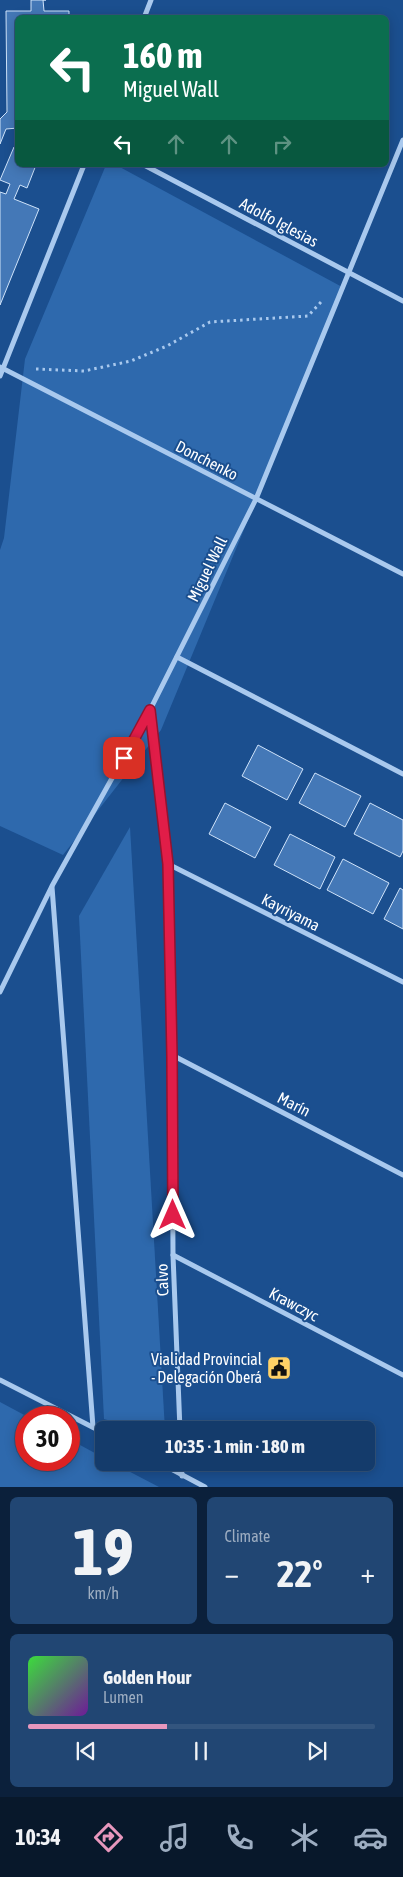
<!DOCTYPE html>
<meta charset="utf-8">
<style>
body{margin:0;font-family:"Asap Condensed",sans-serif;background:#214673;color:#f1f3f6;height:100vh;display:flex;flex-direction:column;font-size:19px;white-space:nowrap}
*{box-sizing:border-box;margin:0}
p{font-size:16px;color:#9dadc1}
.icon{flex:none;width:28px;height:28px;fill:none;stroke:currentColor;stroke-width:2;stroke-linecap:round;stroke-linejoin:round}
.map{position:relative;height:1487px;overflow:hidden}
.drawer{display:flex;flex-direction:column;gap:10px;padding:10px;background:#0b203b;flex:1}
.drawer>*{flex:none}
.hud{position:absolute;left:15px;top:15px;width:374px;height:152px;border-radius:8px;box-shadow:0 2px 12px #0003,0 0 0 1px #33557e;background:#0b6e4f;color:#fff;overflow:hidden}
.speed{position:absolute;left:15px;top:1406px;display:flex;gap:10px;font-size:25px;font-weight:700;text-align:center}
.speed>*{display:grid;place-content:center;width:65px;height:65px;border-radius:50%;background:#143b6b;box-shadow:0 2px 12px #0003,0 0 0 1px #33557e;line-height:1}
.speed .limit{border:8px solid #d22;background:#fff;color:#111}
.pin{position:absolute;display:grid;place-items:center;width:42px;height:42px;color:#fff;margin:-21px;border-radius:10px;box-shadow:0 2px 8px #0006}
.me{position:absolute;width:55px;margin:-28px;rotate:0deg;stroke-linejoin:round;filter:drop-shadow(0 0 4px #0008)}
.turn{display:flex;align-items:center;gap:18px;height:105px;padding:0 25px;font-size:22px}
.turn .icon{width:65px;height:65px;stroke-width:2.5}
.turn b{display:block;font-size:35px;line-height:42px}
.lanes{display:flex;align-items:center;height:48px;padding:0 25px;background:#0003;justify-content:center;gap:25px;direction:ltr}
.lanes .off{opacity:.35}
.big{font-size:38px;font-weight:700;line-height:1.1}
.drawer .card{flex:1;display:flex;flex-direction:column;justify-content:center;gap:8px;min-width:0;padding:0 18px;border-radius:8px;background:#214673}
.drawer .dial{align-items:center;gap:0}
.dial b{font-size:65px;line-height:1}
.song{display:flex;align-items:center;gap:15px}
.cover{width:60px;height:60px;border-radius:8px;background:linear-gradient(135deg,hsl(120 70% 55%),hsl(280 70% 35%))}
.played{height:5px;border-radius:2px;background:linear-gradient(90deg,#e797bd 40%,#33557e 40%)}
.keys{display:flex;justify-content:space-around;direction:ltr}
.heat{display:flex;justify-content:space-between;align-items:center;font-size:28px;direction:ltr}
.drawer .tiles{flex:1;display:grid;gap:10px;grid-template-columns:1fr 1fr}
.card:last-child{grid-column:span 2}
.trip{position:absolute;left:95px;top:1421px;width:280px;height:50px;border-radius:8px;background:#143b6b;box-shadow:0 2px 12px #0003,0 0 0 1px #33557e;font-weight:700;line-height:50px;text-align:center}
.menu{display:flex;height:80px;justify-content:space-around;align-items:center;background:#08182b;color:#9dadc1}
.menu .icon{width:35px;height:35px}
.menu .active{color:#e797bd}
.menu b{font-size:22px;color:#f1f3f6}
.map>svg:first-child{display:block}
</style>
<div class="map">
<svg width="403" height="1487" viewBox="0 0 403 1487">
<rect width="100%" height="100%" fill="#1b4f8f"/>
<g fill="#2e69ad">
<polygon points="106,165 116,165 344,288 161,730 63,855 0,826 0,550 4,538 25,359"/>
<polygon points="130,827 165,1430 142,1430 104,1419 79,916"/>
<polygon points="0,1402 28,1417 26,1418 26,1460 69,1460 69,1439 104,1458 104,1462 113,1463 159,1487 0,1487"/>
</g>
<g fill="#4478b7" stroke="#cfe3fa">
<polygon points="31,0 46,0 43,0 44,11 69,11 69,18 18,18 18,128 6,129 0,144 0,119 7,112 6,11 31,11"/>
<polygon points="14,147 18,149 18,165 36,165 27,188 20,185 14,199 39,209 0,305 0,192 6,194 10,184 0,180"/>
<polygon points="258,745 303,769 287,800 242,776"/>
<polygon points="315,773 361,796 345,827 299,803"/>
<polygon points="225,803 271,827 255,858 209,834"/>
<polygon points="370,803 403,820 403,851 400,857 354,834"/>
<polygon points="290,834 335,857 320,889 274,865"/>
<polygon points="343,859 389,883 373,914 327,890"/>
<polygon points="400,888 403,890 403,929 384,919"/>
</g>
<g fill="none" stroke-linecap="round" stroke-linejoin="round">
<polyline stroke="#a9c9ee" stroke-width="3" stroke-dasharray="2.5 4" stroke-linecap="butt" points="36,369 84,371 131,361 167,346 210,322 308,316 321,302"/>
<g stroke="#a9c9ee" stroke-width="5">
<polyline points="144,18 151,0"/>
<polyline points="144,165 403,301"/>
<polyline points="0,367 403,574"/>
<polyline points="0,376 84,165"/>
<polyline points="177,657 403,774"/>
<polyline points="150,711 168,864 172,1055 173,1255 180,1430"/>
<polyline points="168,864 403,982"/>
<polyline points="52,887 93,1427"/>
<polyline points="0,992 52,886 150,710 256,499 403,140"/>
<polyline points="172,1055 403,1175"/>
<polyline points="173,1255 403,1375"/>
<polyline points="0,1380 104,1433"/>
<polyline points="158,1462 205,1487"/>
<polyline points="181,1462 182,1476"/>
</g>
</g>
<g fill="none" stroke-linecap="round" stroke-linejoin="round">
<defs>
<polyline id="route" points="124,758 150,710 168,864 172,1056 173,1215"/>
</defs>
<use href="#route" stroke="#92132f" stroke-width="12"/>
<use href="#route" stroke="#e11d48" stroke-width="9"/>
</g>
<defs>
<symbol id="civic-square" viewBox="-11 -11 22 22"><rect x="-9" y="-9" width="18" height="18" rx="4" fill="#ffd166" stroke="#1b4f8f"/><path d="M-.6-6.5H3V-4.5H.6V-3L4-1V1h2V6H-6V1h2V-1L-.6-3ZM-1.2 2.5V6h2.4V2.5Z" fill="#111"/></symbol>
</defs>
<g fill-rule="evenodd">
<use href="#civic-square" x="265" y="1354" width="28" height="28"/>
</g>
<g text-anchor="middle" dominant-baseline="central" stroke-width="4" stroke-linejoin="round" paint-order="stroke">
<g font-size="16" fill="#fff" stroke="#1b4f8f">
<text transform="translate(279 222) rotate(28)">Adolfo Iglesias</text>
<text transform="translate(207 460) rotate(27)">Donchenko</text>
<text transform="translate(207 569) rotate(-64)">Miguel Wall</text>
<text transform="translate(291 912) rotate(27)">Kayriyama</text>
<text transform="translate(294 1104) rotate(27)">Marín</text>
<text transform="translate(162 1280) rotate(-92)">Calvo</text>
<text transform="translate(294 1304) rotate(28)">Krawczyc</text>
</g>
<g font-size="16" fill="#fff" stroke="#1b4f8f" text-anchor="end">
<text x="262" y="1359">Vialidad Provincial<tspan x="262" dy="18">- Delegación Oberá</tspan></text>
</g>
</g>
</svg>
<div class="speed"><div class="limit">30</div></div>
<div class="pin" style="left:124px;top:758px;background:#d93025"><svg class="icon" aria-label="arrive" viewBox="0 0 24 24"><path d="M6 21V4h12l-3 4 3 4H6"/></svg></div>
<svg class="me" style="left:173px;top:1215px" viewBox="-20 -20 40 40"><path d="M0-17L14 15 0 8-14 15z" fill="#e11d48" stroke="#fff" stroke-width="4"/></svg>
<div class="trip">10:35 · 1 min · 180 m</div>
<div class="hud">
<div class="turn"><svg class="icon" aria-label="left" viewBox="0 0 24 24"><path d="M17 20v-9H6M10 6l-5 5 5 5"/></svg><div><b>160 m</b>Miguel Wall</div></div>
<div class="lanes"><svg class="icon" aria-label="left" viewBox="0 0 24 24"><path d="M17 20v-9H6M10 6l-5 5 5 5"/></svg><svg class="icon off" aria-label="ahead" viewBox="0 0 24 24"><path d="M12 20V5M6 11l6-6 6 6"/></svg><svg class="icon off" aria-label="ahead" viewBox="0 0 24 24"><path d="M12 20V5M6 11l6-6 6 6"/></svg><svg class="icon off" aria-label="right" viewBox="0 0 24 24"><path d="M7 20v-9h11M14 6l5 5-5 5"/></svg></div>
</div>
</div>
<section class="drawer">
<div class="tiles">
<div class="card dial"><b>19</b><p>km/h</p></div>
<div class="card"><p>Climate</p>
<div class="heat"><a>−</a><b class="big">22°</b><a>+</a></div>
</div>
<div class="card">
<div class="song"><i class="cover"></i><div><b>Golden Hour</b><p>Lumen</p></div></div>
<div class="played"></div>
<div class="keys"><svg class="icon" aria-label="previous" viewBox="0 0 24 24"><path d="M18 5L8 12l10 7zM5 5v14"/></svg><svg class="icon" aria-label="pause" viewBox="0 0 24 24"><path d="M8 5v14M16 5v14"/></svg><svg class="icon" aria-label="next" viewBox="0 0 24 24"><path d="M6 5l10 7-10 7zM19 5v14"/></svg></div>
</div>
</div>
</section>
<nav class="menu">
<b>10:34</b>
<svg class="icon active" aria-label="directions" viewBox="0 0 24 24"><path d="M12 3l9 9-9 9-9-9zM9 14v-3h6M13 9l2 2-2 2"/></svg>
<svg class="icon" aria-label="music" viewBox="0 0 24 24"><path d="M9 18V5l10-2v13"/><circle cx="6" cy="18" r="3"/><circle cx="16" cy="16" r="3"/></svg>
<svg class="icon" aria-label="phone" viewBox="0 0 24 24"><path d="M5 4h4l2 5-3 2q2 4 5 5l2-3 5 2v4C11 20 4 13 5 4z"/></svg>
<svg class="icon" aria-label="climate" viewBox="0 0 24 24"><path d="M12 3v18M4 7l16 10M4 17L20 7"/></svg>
<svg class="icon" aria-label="car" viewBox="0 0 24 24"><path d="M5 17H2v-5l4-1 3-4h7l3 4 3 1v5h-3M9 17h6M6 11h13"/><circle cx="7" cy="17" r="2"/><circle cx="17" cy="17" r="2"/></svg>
</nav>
